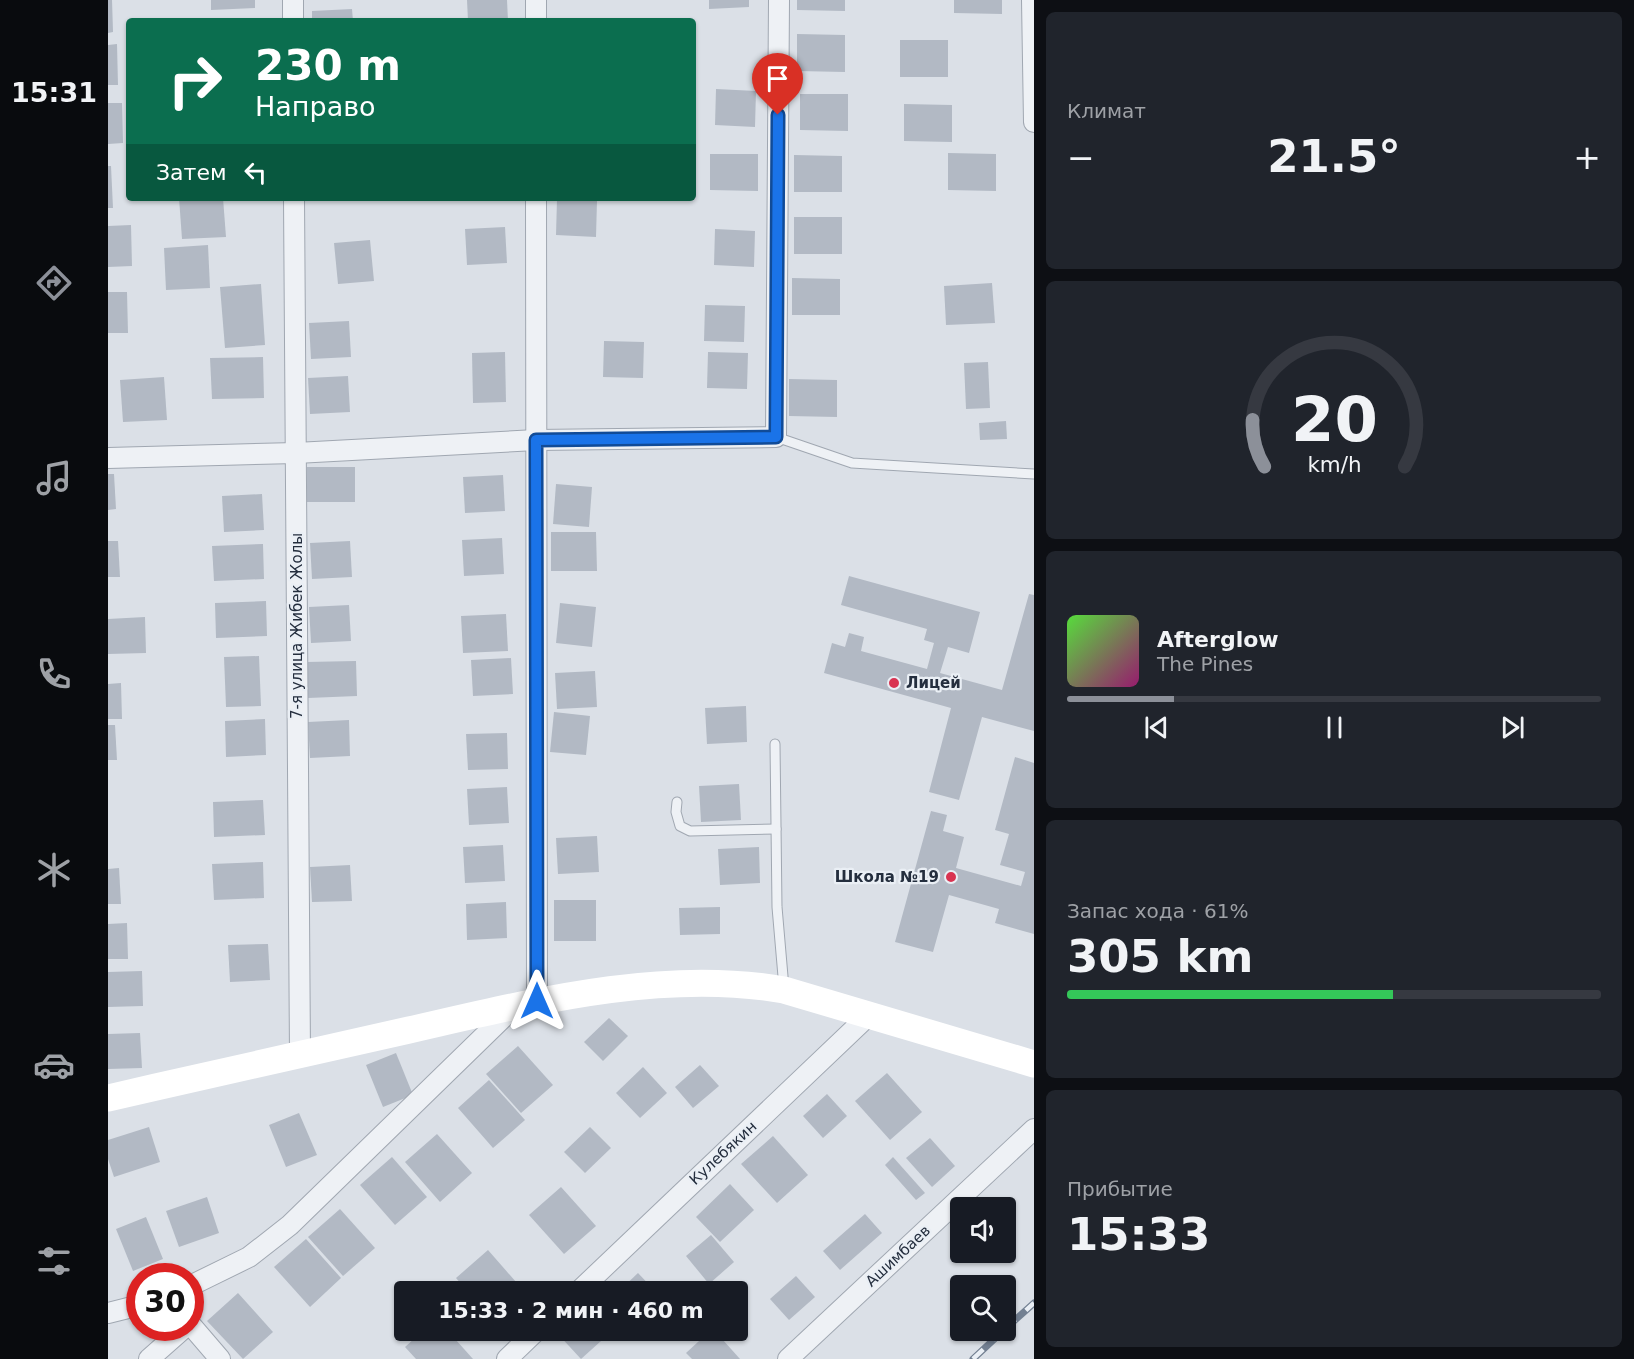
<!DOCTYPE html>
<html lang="ru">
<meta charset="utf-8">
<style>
body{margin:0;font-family:"DejaVu Sans",sans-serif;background:#20242c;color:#f1f3f6;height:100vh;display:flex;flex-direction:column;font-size:22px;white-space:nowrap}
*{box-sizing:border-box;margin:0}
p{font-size:20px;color:#9ea1a6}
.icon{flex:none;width:33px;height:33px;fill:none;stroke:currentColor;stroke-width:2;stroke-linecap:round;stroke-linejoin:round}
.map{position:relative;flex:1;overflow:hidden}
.drawer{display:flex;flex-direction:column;gap:12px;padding:12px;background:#0d0f14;width:600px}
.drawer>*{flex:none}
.hud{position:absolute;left:18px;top:18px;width:570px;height:183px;border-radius:6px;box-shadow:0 2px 4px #0004;background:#0b6e4f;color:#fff;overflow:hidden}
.fabs{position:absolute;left:842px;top:1197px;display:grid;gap:12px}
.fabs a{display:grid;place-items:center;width:66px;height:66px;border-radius:6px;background:#171b24;box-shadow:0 2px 4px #0004;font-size:30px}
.speed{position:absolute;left:18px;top:1263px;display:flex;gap:12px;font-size:30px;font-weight:700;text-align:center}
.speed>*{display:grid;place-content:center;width:78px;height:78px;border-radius:50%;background:#171b24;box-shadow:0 2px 4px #0004;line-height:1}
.speed .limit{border:9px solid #d22;background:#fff;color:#111}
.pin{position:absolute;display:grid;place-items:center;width:51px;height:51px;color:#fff;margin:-62px -26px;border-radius:50% 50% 50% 0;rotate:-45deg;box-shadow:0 0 6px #0007}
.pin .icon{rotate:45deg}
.me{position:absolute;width:66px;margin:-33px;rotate:0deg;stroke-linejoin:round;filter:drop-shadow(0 0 4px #0008)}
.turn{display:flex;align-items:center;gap:21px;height:126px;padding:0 30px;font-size:27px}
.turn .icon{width:78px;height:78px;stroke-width:2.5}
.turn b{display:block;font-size:42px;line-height:51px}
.then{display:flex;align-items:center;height:57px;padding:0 30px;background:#0003;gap:12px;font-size:22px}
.big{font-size:45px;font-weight:700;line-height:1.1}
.drawer .tile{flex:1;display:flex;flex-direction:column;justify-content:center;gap:9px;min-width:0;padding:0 21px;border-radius:9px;background:#20242c}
.drawer .dial{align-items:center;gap:0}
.dial svg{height:156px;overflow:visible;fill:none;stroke:#363941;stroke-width:7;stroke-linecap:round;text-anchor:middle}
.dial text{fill:#f1f3f6;stroke:none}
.song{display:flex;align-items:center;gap:18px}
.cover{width:72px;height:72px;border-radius:9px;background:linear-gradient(135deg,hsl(110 70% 55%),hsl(320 70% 35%))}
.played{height:6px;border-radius:3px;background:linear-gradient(90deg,#8c9099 20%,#363941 20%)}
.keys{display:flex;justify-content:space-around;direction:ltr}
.heat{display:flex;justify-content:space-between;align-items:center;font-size:33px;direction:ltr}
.charge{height:9px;border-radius:4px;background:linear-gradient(90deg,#34c759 61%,#363941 0)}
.trip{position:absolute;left:286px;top:1281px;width:354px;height:60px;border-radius:6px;background:#171b24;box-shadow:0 2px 4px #0004;font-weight:700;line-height:60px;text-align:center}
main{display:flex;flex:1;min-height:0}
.tab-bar{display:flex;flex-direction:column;width:108px;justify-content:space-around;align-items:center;background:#090b0e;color:#9ea1a6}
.tab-bar .icon{width:42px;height:42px}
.tab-bar .selected{color:#8c9099}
.tab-bar b{font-size:27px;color:#f1f3f6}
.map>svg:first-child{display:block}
</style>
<main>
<nav class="tab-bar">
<b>15:31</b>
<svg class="icon selected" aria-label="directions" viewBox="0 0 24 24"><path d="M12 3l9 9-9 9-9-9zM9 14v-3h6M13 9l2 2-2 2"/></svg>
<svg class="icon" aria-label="music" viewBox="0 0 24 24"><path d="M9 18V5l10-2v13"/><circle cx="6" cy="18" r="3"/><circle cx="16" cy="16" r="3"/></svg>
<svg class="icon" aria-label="phone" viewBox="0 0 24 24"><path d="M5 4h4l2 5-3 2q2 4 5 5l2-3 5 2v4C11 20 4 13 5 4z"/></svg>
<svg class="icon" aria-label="climate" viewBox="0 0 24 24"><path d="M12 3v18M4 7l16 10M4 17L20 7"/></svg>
<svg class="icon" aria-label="car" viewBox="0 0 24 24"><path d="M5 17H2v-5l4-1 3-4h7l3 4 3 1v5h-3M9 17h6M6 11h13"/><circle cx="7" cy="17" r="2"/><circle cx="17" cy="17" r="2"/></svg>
<svg class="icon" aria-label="filters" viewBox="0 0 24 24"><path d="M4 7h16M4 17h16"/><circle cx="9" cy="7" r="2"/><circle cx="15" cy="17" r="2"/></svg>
</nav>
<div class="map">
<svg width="926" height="1359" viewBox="0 0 926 1359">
<rect width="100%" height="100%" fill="#dbe0e7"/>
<g fill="#b2b9c4">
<polygon points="0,0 4,0 5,32 0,33"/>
<polygon points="103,0 147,0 147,8 103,10"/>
<polygon points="359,0 399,0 400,21 360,21"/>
<polygon points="601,0 641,0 641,7 601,9"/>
<polygon points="689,0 737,0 737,11 689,10"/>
<polygon points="846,0 894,0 894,14 846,13"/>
<polygon points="244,9 245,21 204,21 204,11"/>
<polygon points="689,34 737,35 737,72 689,71"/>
<rect x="792" y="40" width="48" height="37"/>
<polygon points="9,44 10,85 0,85 0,45"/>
<polygon points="608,89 648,91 647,127 607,125"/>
<polygon points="692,94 740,94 740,131 692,130"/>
<polygon points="0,103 14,103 15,143 0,144"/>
<polygon points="796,104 844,105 844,142 796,141"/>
<polygon points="840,153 888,154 888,191 840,190"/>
<polygon points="602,154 650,154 650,191 602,190"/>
<polygon points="686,155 734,156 734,192 686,192"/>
<polygon points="0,166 3,166 5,208 0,208"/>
<polygon points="71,198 115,198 118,237 74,239"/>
<polygon points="449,199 489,201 488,237 448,235"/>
<rect x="686" y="217" width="48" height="37"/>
<polygon points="23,225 24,266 0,267 0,226"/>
<polygon points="397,227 399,263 359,265 357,229"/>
<polygon points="607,229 647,231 646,267 606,265"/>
<polygon points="262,240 266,281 230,284 226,243"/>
<polygon points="100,245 102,288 58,290 56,248"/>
<polygon points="684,278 732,279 732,315 684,315"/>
<polygon points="884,283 887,323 838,325 836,286"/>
<polygon points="153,284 157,345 117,348 112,287"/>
<polygon points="0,292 19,292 20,333 0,333"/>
<polygon points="597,305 637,306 636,342 596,341"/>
<polygon points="241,321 243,357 203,359 201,323"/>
<polygon points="496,341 536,342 535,378 495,377"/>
<polygon points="397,352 398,402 365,403 364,353"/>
<polygon points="600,352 640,353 639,389 599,388"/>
<polygon points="155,357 156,398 104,399 102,358"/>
<polygon points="880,362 882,408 858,409 856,363"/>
<polygon points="240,376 242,412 202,414 200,378"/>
<polygon points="56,377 59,420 15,422 12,380"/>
<polygon points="681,379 729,380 729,417 681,416"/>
<polygon points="898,421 899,439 872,440 871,423"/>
<rect x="199" y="467" width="48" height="35"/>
<polygon points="0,474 6,474 8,509 0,510"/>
<polygon points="395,475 397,511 357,513 355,477"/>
<polygon points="448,484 484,487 481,527 445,524"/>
<polygon points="154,494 156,530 116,532 114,496"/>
<polygon points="443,532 488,532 489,571 443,571"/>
<polygon points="394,538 396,574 356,576 354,540"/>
<polygon points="0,541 10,541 12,577 0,577"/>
<polygon points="242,541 244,577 204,579 202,543"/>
<polygon points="155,544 156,579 106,581 104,546"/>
<polygon points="741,576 872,612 861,653 840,647 832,673 894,690 921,594 926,595 926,731 874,717 851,800 821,792 843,708 716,673 724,643 737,647 741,633 756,637 753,651 819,669 826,643 816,640 819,629 733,605"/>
<polygon points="158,601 159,636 108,638 107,603"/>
<polygon points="452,603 488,607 484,647 448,643"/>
<polygon points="241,605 243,641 203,643 201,607"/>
<polygon points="398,614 400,651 355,653 353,616"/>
<polygon points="37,617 38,653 0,654 0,619"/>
<polygon points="151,656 153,706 118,707 116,657"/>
<polygon points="403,658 405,694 365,696 363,660"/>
<polygon points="248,661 249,696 200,698 198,662"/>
<polygon points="487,671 489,707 449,709 447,673"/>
<polygon points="13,683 14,719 0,719 0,684"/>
<polygon points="638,706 639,742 599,744 597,708"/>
<polygon points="446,712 482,716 478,755 442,752"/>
<polygon points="157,719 158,755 118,757 117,721"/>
<polygon points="241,720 242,756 202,758 200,722"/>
<polygon points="0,725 7,725 9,760 0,760"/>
<polygon points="399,733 400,769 360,770 358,734"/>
<polygon points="907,757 926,763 926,934 887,923 891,909 841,895 825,952 787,942 823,811 839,815 835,831 856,837 848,868 913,886 917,872 892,865 901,834 887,830"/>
<polygon points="631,784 633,820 593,822 591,786"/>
<polygon points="399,787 401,823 361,825 359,789"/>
<polygon points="155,800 157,835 106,837 105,802"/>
<polygon points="489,836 491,872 450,874 448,838"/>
<polygon points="395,845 397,881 357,883 355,847"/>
<polygon points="651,847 652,883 612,885 610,849"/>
<polygon points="155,862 156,898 106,900 104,864"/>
<polygon points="242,865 244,901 204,902 202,867"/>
<polygon points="11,868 13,904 0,904 0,869"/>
<rect x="446" y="900" width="42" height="41"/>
<polygon points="398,902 399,938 359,940 358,904"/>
<polygon points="612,907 612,934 572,935 571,908"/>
<polygon points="19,923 20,959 0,959 0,924"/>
<polygon points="160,944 162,980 122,982 120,945"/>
<polygon points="34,971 35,1006 0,1007 0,972"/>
<polygon points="501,1018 520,1036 495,1061 476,1042"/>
<polygon points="32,1033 34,1068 0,1069 0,1034"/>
<polygon points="410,1046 445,1085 413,1113 378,1074"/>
<polygon points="288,1053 305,1095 275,1107 258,1065"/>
<polygon points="592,1065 611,1086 585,1108 567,1087"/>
<polygon points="535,1067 559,1093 532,1118 508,1093"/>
<polygon points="779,1073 814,1112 782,1140 747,1101"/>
<polygon points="381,1080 417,1120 385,1148 350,1108"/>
<polygon points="719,1094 739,1116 715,1138 695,1116"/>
<polygon points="191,1113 209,1155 178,1167 161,1125"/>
<polygon points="41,1127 52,1162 6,1177 0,1159 0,1140"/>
<polygon points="482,1127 503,1148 477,1173 456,1152"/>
<polygon points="329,1134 364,1173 332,1202 297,1162"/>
<polygon points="665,1136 700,1175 669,1203 633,1164"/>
<polygon points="822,1138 847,1166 824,1187 798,1158"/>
<polygon points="284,1157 319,1197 287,1225 252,1185"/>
<polygon points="785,1157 817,1193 808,1200 777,1165"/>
<polygon points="622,1184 646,1210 612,1242 588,1217"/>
<polygon points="453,1187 488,1226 456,1254 421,1215"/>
<polygon points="99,1197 111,1233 71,1247 58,1211"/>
<polygon points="232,1209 267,1248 235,1276 200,1237"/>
<polygon points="757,1214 774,1233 732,1270 715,1251"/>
<polygon points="38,1217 55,1259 25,1271 8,1229"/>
<polygon points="603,1235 626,1262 601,1284 578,1256"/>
<polygon points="198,1239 233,1278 202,1307 166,1267"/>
<polygon points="380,1250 415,1290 413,1292 360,1292 348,1278"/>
<polygon points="530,1273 548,1292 510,1292"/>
<polygon points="688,1276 707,1297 681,1320 662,1299"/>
<polygon points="130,1293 165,1332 135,1359 99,1321"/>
<polygon points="316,1330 339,1330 365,1359 308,1359 297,1347"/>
<polygon points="451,1330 502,1330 503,1332 473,1359 449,1333"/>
<polygon points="603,1330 606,1330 632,1359 584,1359 578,1353"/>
</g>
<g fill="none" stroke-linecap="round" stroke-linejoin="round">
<defs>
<g id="lane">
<polyline points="668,437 744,463 926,474"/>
<polyline points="667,744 669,907 676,988"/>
<polyline points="569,802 568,812 572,826 582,831 668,829"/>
</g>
<g id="street">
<polyline points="185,0 185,21"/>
<polyline points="428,0 428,21"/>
<polyline points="924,0 926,122"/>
<polyline points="186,198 192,1055"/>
<polyline points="428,198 429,1001"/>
<polyline points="0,458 188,453 428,440 668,437 671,0"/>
<polyline points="82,1286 141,1257 182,1225 407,1006"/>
<polyline points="470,1292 761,1015"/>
<polyline points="0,1313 32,1305"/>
<polyline points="82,1324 112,1359"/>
<polyline points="41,1359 76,1328"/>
<polyline points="399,1359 429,1330"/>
<polyline points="680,1359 926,1129"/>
</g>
</defs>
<use href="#lane" stroke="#a0a7b1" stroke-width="11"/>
<use href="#street" stroke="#a0a7b1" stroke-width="22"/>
<use href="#lane" stroke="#eef1f5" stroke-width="9"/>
<use href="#street" stroke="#eef1f5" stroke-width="20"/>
<path stroke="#fff" stroke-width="27" d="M 0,1098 C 100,1075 200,1053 301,1030 C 420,1003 554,968 676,990 L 926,1064"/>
<defs>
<g id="rail">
<polyline points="897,1329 926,1303"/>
<polyline points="865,1359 896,1330"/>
</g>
</defs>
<use href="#rail" stroke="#738092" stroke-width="7"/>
<use href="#rail" stroke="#eaeff5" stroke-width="4.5" stroke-dasharray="14" stroke-linecap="butt"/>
</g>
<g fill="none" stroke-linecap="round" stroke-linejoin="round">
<defs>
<polyline id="route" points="429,1001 428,440 668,437 670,115"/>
</defs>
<use href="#route" stroke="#114b97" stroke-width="15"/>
<use href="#route" stroke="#1a73e8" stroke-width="10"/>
</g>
<g fill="#d93351" stroke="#eaeff5" stroke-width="2">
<circle cx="786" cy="683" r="6"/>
<circle cx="843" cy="877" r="6"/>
</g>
<g text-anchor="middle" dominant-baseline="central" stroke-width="4.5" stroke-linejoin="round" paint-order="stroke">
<g font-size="15" fill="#242e3e" stroke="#eaeff5">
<text transform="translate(189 626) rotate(-90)">7-я улица Жибек Жолы</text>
<text transform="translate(615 1153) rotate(-43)">Кулебякин</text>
<text transform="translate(790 1256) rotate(-43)">Ашимбаев</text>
</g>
<g font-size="15" font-weight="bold" fill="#242e3e" stroke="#eaeff5" text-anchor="start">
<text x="798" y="683">Лицей</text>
<text x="831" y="877" text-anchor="end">Школа №19</text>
</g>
</g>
</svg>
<div class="fabs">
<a><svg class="icon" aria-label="sound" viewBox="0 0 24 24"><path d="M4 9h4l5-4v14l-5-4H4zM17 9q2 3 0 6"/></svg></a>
<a><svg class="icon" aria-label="search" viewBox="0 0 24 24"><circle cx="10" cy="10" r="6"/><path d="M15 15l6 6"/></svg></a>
</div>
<div class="speed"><div class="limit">30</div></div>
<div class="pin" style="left:670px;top:115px;background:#d93025"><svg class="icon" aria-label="arrive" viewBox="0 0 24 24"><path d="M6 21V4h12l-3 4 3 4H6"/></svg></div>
<svg class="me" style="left:429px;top:1001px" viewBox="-20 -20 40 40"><path d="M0-17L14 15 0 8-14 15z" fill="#1a73e8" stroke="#fff" stroke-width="4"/></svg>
<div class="trip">15:33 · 2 мин · 460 m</div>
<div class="hud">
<div class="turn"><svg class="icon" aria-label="right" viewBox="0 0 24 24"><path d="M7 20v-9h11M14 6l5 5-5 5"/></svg><div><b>230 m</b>Направо</div></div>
<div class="then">Затем<svg class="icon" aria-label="left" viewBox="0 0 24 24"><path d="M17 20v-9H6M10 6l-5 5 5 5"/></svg></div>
</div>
</div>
<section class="drawer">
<div class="tile"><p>Климат</p>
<div class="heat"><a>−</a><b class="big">21.5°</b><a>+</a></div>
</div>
<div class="tile dial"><svg viewBox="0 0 100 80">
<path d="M14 69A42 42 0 1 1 86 69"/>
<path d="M14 69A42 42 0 0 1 8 45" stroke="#8c9099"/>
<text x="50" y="56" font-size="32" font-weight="700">20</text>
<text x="50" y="72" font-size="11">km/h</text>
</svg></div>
<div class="tile">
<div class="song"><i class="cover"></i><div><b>Afterglow</b><p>The Pines</p></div></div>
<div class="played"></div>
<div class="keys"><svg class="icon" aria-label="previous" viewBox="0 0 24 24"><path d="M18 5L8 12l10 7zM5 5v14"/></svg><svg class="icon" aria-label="pause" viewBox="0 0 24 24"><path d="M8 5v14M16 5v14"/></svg><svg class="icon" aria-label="next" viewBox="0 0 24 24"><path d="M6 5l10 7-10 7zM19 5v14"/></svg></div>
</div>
<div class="tile"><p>Запас хода · 61%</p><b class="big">305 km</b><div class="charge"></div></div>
<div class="tile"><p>Прибытие</p><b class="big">15:33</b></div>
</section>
</main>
